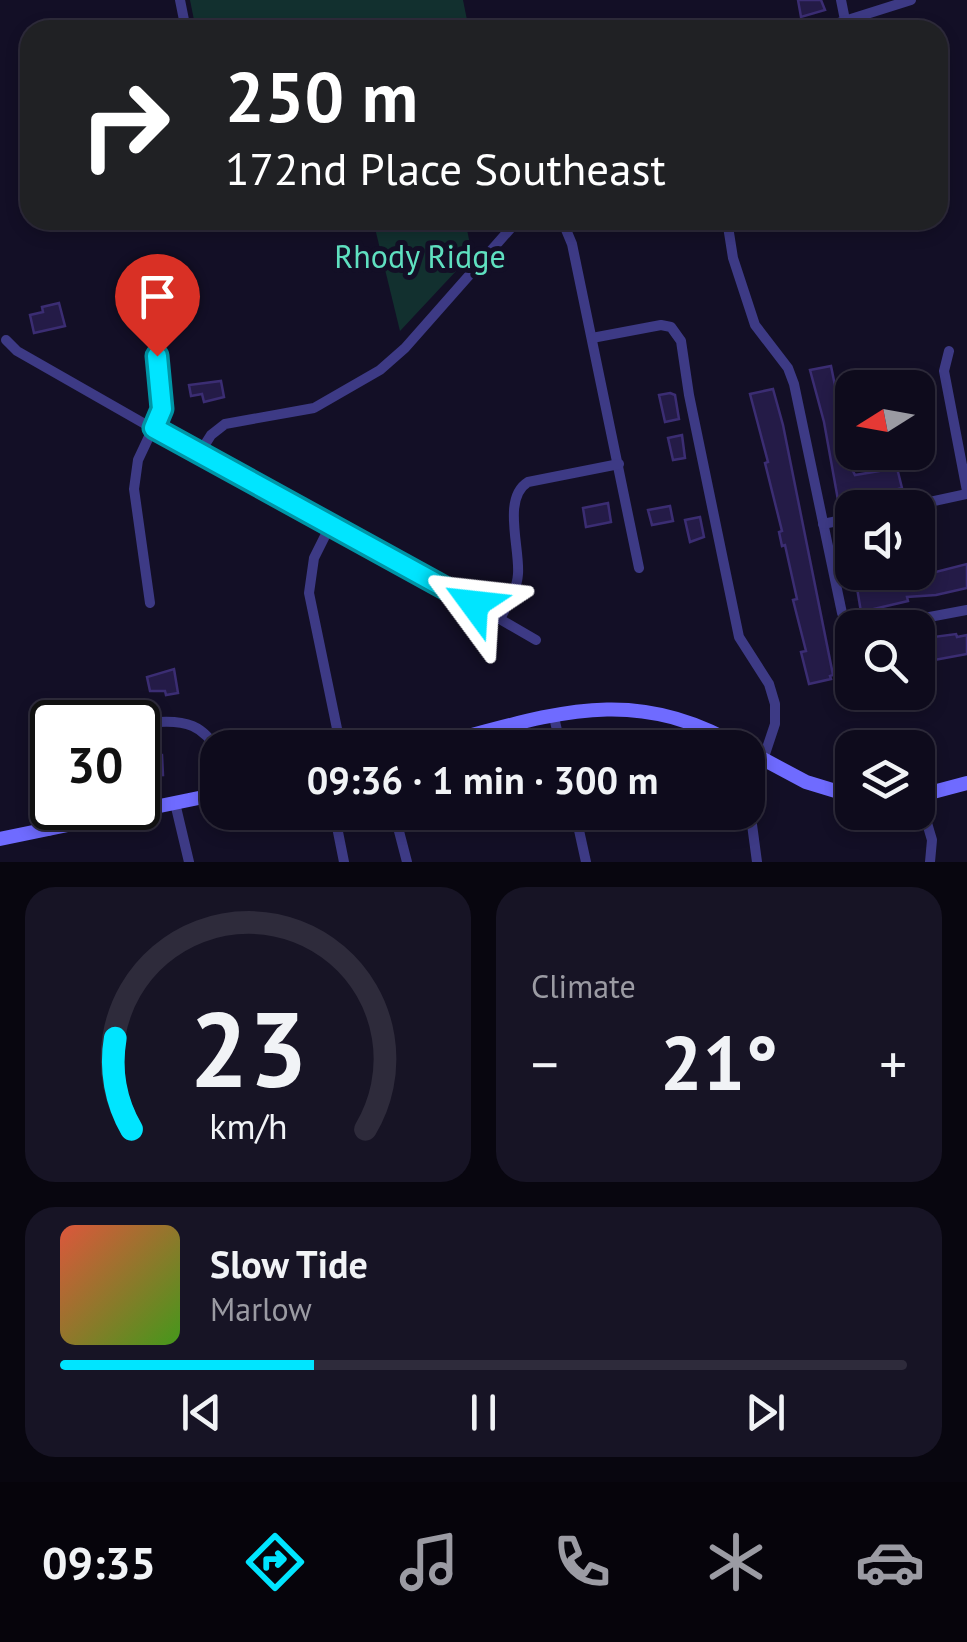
<!DOCTYPE html>
<meta charset="utf-8">
<style>
body{margin:0;font-family:"PT Sans",sans-serif;background:#171425;color:#f1f3f6;height:100vh;display:flex;flex-direction:column;font-size:38px;white-space:nowrap}
*{box-sizing:border-box;margin:0}
p{font-size:32px;color:#9b9ba3}
.icon{flex:none;width:55px;height:55px;fill:none;stroke:currentColor;stroke-width:2;stroke-linecap:round;stroke-linejoin:round}
.map{position:relative;height:862px;overflow:hidden}
.sheet{display:flex;flex-direction:column;gap:25px;padding:25px;background:#08060f;flex:1}
.sheet>*{flex:none}
.banner{position:absolute;left:20px;top:20px;width:928px;height:210px;border-radius:30px;box-shadow:0 5px 15px #0003,0 0 0 2px #2e2b3b;background:#202124;color:#fff;overflow:hidden}
.needle{width:65px;rotate:259deg}
.buttons{position:absolute;left:835px;top:370px;display:grid;gap:20px}
.buttons a{display:grid;place-items:center;width:100px;height:100px;border-radius:20px;background:#0e0b1c;box-shadow:0 5px 15px #0003,0 0 0 2px #2e2b3b;font-size:50px}
.speed{position:absolute;left:30px;top:700px;display:flex;gap:20px;font-size:50px;font-weight:700;text-align:center}
.speed>*{display:grid;place-content:center;width:130px;height:130px;border-radius:50%;background:#0e0b1c;box-shadow:0 5px 15px #0003,0 0 0 2px #2e2b3b;line-height:1}
.speed .limit{border:5px solid #111;border-radius:15px;background:#fff;color:#111}
.pin{position:absolute;display:grid;place-items:center;width:85px;height:85px;color:#fff;margin:-102px -42px;border-radius:50% 50% 50% 0;rotate:-45deg;box-shadow:0 0 10px #0007}
.pin .icon{rotate:45deg}
.me{position:absolute;width:110px;margin:-55px;rotate:300deg;stroke-linejoin:round;filter:drop-shadow(0 0 8px #0008)}
.turn{display:flex;align-items:center;gap:35px;height:210px;padding:0 40px;font-size:45px}
.turn .icon{width:130px;height:130px;stroke-width:2.5}
.turn b{display:block;font-size:70px;line-height:85px}
.big{font-size:75px;font-weight:700;line-height:1.1}
.sheet .tile{flex:1;display:flex;flex-direction:column;justify-content:center;gap:15px;min-width:0;padding:0 35px;border-radius:30px;background:#171425}
.sheet .dial{align-items:center;gap:0}
.dial svg{height:260px;overflow:visible;fill:none;stroke:#2e2b3b;stroke-width:7;stroke-linecap:round;text-anchor:middle}
.dial text{fill:#f1f3f6;stroke:none}
.song{display:flex;align-items:center;gap:30px}
.cover{width:120px;height:120px;border-radius:15px;background:linear-gradient(135deg,hsl(10 70% 55%),hsl(100 70% 35%))}
.played{height:10px;border-radius:5px;background:linear-gradient(90deg,#00e5ff 30%,#2e2b3b 30%)}
.keys{display:flex;justify-content:space-around;direction:ltr}
.heat{display:flex;justify-content:space-between;align-items:center;font-size:55px;direction:ltr}
.sheet .tiles{flex:1;display:grid;gap:25px;grid-template-columns:1fr 1fr}
.tile:last-child{grid-column:span 2}
.trip{position:absolute;left:200px;top:730px;width:565px;height:100px;border-radius:30px;background:#0e0b1c;box-shadow:0 5px 15px #0003,0 0 0 2px #2e2b3b;font-weight:700;line-height:100px;text-align:center}
.menu{display:flex;height:160px;justify-content:space-around;align-items:center;background:#06040b;color:#9b9ba3}
.menu .icon{width:70px;height:70px}
.menu .selected{color:#00e5ff}
.menu b{font-size:45px;color:#f1f3f6}
.map>svg:first-child{display:block}
</style>
<div class="map">
<svg width="967" height="862" viewBox="0 0 967 862">
<rect width="100%" height="100%" fill="#130f26"/>
<g fill="#12302f">
<polygon points="190,0 463,0 469,30 196,30"/>
<polygon points="373,220 465,220 472,254 400,331"/>
</g>
<g fill="#241b47" stroke="#3b2d73" stroke-width="2.5">
<polygon points="798,0 821,0 825,10 801,17"/>
<polygon points="59,303 65,326 34,333 30,315 43,312 42,307"/>
<polygon points="831,366 852,469 855,475 897,468 902,488 843,504 842,500 838,500 824,422 810,370"/>
<polygon points="221,381 224,397 204,402 202,394 191,396 189,385"/>
<polygon points="773,389 783,425 833,675 830,676 831,679 809,684 801,652 806,651 793,600 797,599 785,545 782,546 779,532 782,531 765,463 768,462 750,394"/>
<polygon points="670,393 675,395 679,419 665,422 659,395"/>
<polygon points="682,435 685,458 673,460 668,438"/>
<polygon points="608,503 611,522 586,527 583,508"/>
<polygon points="670,506 673,521 652,525 648,510"/>
<polygon points="700,517 704,537 690,542 685,520"/>
<polygon points="967,564 967,588 936,595 907,597 908,601 861,612 855,576 874,572 876,584 914,577 914,572 927,570 928,574"/>
<polygon points="956,634 957,637 967,635 967,654 918,663 918,639"/>
<polygon points="174,669 178,693 166,695 165,691 150,691 147,677"/>
<polygon points="162,755 163,775 140,776 140,762 152,762 152,756"/>
</g>
<g fill="none" stroke-linecap="round" stroke-linejoin="round">
<g stroke="#3d3a85" stroke-width="10">
<polyline points="180,0 186,30"/>
<polyline points="841,0 845,20"/>
<polyline points="816,30 911,0"/>
<polyline points="562,220 572,244 639,568"/>
<polyline points="727,220 733,258 755,325 788,368 794,384 842,613 848,626 852,629"/>
<polyline points="592,338 661,325 671,327 681,341 689,395 739,637 769,684 775,704 775,724 749,802 757,862"/>
<polyline points="6,340 17,351 215,464 424,575 536,640"/>
<polyline points="949,351 944,371 967,491"/>
<polyline points="199,454 211,435 225,424 314,408 380,370 405,348 518,220"/>
<polyline points="902,508 967,494"/>
<polyline points="823,524 852,518"/>
<polyline points="330,526 314,558 309,593 341,748"/>
<polyline points="150,603 134,489 138,460 162,409 157,356 161,321 173,301"/>
<path d="M 500,619 C 507,605 517,590 518,574 C 520,547 502,498 528,482 L 619,464"/>
<polyline points="871,628 967,610"/>
<polyline points="554,717 561,748"/>
<path d="M 157,722 C 185,720 204,725 218,752"/>
<polyline points="40,772 49,831"/>
<polyline points="919,796 932,840 930,862"/>
<polyline points="175,803 189,862"/>
<polyline points="334,812 344,862"/>
<polyline points="394,812 407,862"/>
<polyline points="575,812 586,862"/>
</g>
<g stroke="#6f6bff" stroke-width="14">
<path d="M 422,748 C 542,719 627,678 742,748"/>
<polyline points="748,751 806,782 852,796"/>
<polyline points="918,796 967,783"/>
<polyline points="0,839 218,794"/>
</g>
</g>
<g fill="none" stroke-linecap="round" stroke-linejoin="round">
<defs>
<polyline id="route" points="157,356 162,409 154,428 474,604"/>
</defs>
<use href="#route" stroke="#0095a6" stroke-width="25"/>
<use href="#route" stroke="#00e5ff" stroke-width="18"/>
</g>
<g text-anchor="middle" dominant-baseline="central" stroke-width="10" stroke-linejoin="round" paint-order="stroke">
<g font-size="32" fill="#5fe0c0" stroke="#130f26">
<text x="420" y="256">Rhody Ridge</text>
</g>
</g>
</svg>
<div class="buttons">
<a><svg class="needle" viewBox="-14 -14 28 28"><path d="M0-13l5 13h-10z" fill="#e53935"/><path d="M0 13l5-13h-10z" fill="#9b9ba3"/></svg></a>
<a><svg class="icon" aria-label="sound" viewBox="0 0 24 24"><path d="M4 9h4l5-4v14l-5-4H4zM17 9q2 3 0 6"/></svg></a>
<a><svg class="icon" aria-label="search" viewBox="0 0 24 24"><circle cx="10" cy="10" r="6"/><path d="M15 15l6 6"/></svg></a>
<a><svg class="icon" aria-label="layers" viewBox="0 0 24 24"><path d="M12 4l9 5-9 5-9-5zM3 14l9 5 9-5"/></svg></a>
</div>
<div class="speed"><div class="limit">30</div></div>
<div class="pin" style="left:157px;top:356px;background:#d93025"><svg class="icon" aria-label="arrive" viewBox="0 0 24 24"><path d="M6 21V4h12l-3 4 3 4H6"/></svg></div>
<svg class="me" style="left:474px;top:604px" viewBox="-20 -20 40 40"><path d="M0-17L14 15 0 8-14 15z" fill="#00e5ff" stroke="#fff" stroke-width="4"/></svg>
<div class="trip">09:36 · 1 min · 300 m</div>
<div class="banner">
<div class="turn"><svg class="icon" aria-label="right" viewBox="0 0 24 24"><path d="M7 20v-9h11M14 6l5 5-5 5"/></svg><div><b>250 m</b>172nd Place Southeast</div></div>
</div>
</div>
<section class="sheet">
<div class="tiles">
<div class="tile dial"><svg viewBox="0 0 100 80">
<path d="M14 69A42 42 0 1 1 86 69"/>
<path d="M14 69A42 42 0 0 1 9 41" stroke="#00e5ff"/>
<text x="50" y="56" font-size="32" font-weight="700">23</text>
<text x="50" y="72" font-size="11">km/h</text>
</svg></div>
<div class="tile"><p>Climate</p>
<div class="heat"><a>−</a><b class="big">21°</b><a>+</a></div>
</div>
<div class="tile">
<div class="song"><i class="cover"></i><div><b>Slow Tide</b><p>Marlow</p></div></div>
<div class="played"></div>
<div class="keys"><svg class="icon" aria-label="previous" viewBox="0 0 24 24"><path d="M18 5L8 12l10 7zM5 5v14"/></svg><svg class="icon" aria-label="pause" viewBox="0 0 24 24"><path d="M8 5v14M16 5v14"/></svg><svg class="icon" aria-label="next" viewBox="0 0 24 24"><path d="M6 5l10 7-10 7zM19 5v14"/></svg></div>
</div>
</div>
</section>
<nav class="menu">
<b>09:35</b>
<svg class="icon selected" aria-label="directions" viewBox="0 0 24 24"><path d="M12 3l9 9-9 9-9-9zM9 14v-3h6M13 9l2 2-2 2"/></svg>
<svg class="icon" aria-label="music" viewBox="0 0 24 24"><path d="M9 18V5l10-2v13"/><circle cx="6" cy="18" r="3"/><circle cx="16" cy="16" r="3"/></svg>
<svg class="icon" aria-label="phone" viewBox="0 0 24 24"><path d="M5 4h4l2 5-3 2q2 4 5 5l2-3 5 2v4C11 20 4 13 5 4z"/></svg>
<svg class="icon" aria-label="climate" viewBox="0 0 24 24"><path d="M12 3v18M4 7l16 10M4 17L20 7"/></svg>
<svg class="icon" aria-label="car" viewBox="0 0 24 24"><path d="M5 17H2v-5l4-1 3-4h7l3 4 3 1v5h-3M9 17h6M6 11h13"/><circle cx="7" cy="17" r="2"/><circle cx="17" cy="17" r="2"/></svg>
</nav>
